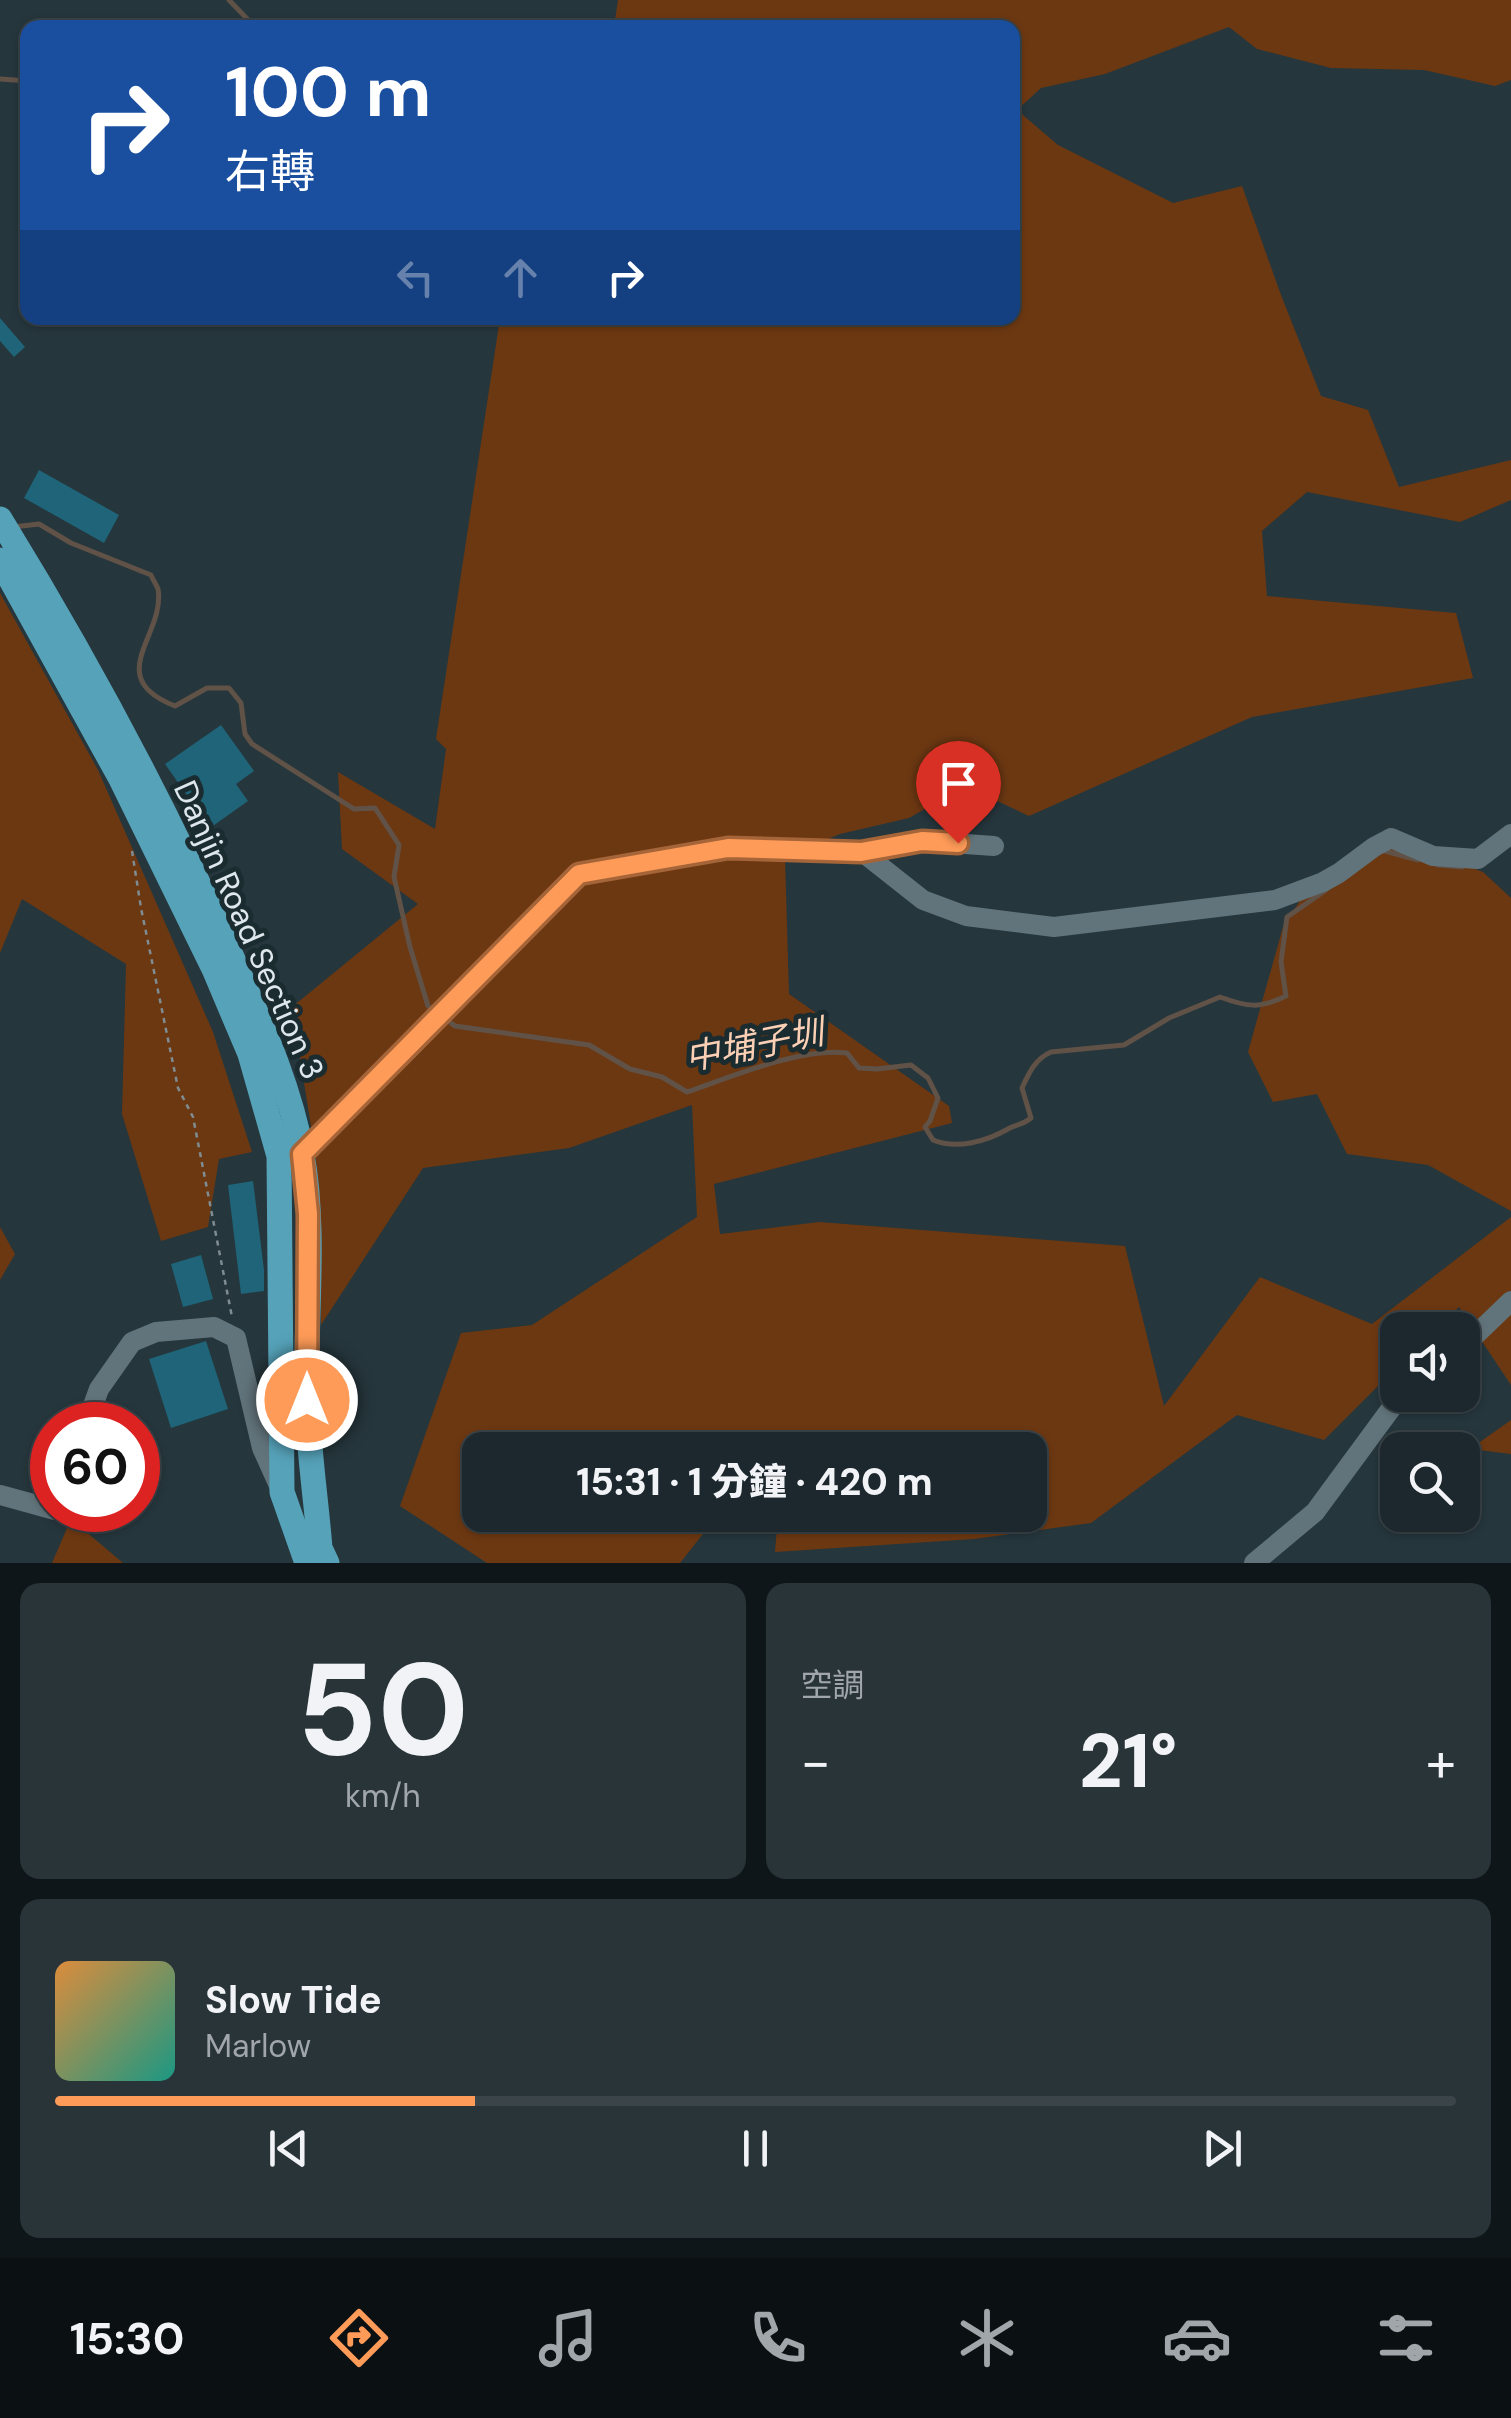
<!DOCTYPE html>
<html lang="zh-TW">
<meta charset="utf-8">
<style>
body{margin:0;font-family:"DM Sans","Noto Sans TC",sans-serif;background:#293439;color:#f1f3f6;height:100vh;display:flex;flex-direction:column;font-size:38px;white-space:nowrap}
*{box-sizing:border-box;margin:0}
p{font-size:32px;color:#a0a6aa}
.icon{flex:none;width:55px;height:55px;fill:none;stroke:currentColor;stroke-width:2;stroke-linecap:round;stroke-linejoin:round}
.map{position:relative;height:1563px;overflow:hidden}
.drawer{display:flex;flex-direction:column;gap:20px;padding:20px;background:#0f1619;flex:1}
.drawer>*{flex:none}
.top-card{position:absolute;left:20px;top:20px;width:1000px;height:305px;border-radius:20px;box-shadow:0 2px 8px #0004,0 0 0 2px #3a4449;background:#1a4fa0;color:#fff;overflow:hidden}
.tools{position:absolute;left:1380px;top:1312px;display:grid;gap:20px}
.tools a{display:grid;place-items:center;width:100px;height:100px;border-radius:20px;background:#1c282d;box-shadow:0 2px 8px #0004,0 0 0 2px #3a4449;font-size:50px}
.speed{position:absolute;left:30px;top:1402px;display:flex;gap:20px;font-size:50px;font-weight:700;text-align:center}
.speed>*{display:grid;place-content:center;width:130px;height:130px;border-radius:50%;background:#1c282d;box-shadow:0 2px 8px #0004,0 0 0 2px #3a4449;line-height:1}
.speed .limit{border:15px solid #d22;background:#fff;color:#111}
.pin{position:absolute;display:grid;place-items:center;width:85px;height:85px;color:#fff;margin:-102px -42px;border-radius:50% 50% 50% 0;rotate:-45deg;box-shadow:0 0 10px #0007}
.pin .icon{rotate:45deg}
.me{position:absolute;width:110px;margin:-55px;rotate:0deg;stroke-linejoin:round;filter:drop-shadow(0 0 8px #0008)}
.turn{display:flex;align-items:center;gap:35px;height:210px;padding:0 40px;font-size:45px}
.turn .icon{width:130px;height:130px;stroke-width:2.5}
.turn b{display:block;font-size:70px;line-height:85px}
.lanes{display:flex;align-items:center;height:95px;padding:0 40px;background:#0003;justify-content:center;gap:50px;direction:ltr}
.lanes .off{opacity:.35}
.big{font-size:75px;font-weight:800;line-height:1.1}
.drawer .widget{flex:1;display:flex;flex-direction:column;justify-content:center;gap:15px;min-width:0;padding:0 35px;border-radius:20px;background:#293439}
.drawer .dial{align-items:center;gap:0}
.dial b{font-size:130px;line-height:1}
.song{display:flex;align-items:center;gap:30px}
.cover{width:120px;height:120px;border-radius:15px;background:linear-gradient(135deg,hsl(30 70% 55%),hsl(170 70% 35%))}
.played{height:10px;border-radius:5px;background:linear-gradient(90deg,#fe9b58 30%,#3a4449 30%)}
.keys{display:flex;justify-content:space-around;direction:ltr}
.heat{display:flex;justify-content:space-between;align-items:center;font-size:55px;direction:ltr}
.drawer .tiles{flex:1;display:grid;gap:20px;grid-template-columns:1fr 1fr}
.widget:last-child{grid-column:span 2}
.trip{position:absolute;left:462px;top:1432px;width:585px;height:100px;border-radius:20px;background:#1c282d;box-shadow:0 2px 8px #0004,0 0 0 2px #3a4449;font-weight:800;line-height:100px;text-align:center}
.dock{display:flex;height:160px;justify-content:space-around;align-items:center;background:#0b1012;color:#a0a6aa}
.dock .icon{width:70px;height:70px}
.dock .on{color:#fe9b58}
.dock b{font-size:45px;color:#f1f3f6}
.map>svg:first-child{display:block}
</style>
<div class="map">
<svg width="1511" height="1563" viewBox="0 0 1511 1563">
<rect width="100%" height="100%" fill="#25363c"/>
<g fill="#6c3812">
<polygon points="618,0 1511,0 1511,80 1495,86 1424,70 1331,68 1257,49 1229,27 1105,74 1041,88 1017,110 1058,145 1173,203 1242,186 1281,295 1321,396 1368,410 1399,487 1511,460 1511,500 1460,522 1307,492 1262,531 1267,596 1456,613 1473,678 1252,717 1029,816 965,786 909,818 840,834 785,857 789,994 949,1106 952,1123 714,1184 720,1234 819,1222 1125,1246 1164,1406 1260,1277 1372,1324 1511,1217 1511,1385 1459,1307 1435,1330 1398,1330 1397,1367 1324,1440 1237,1415 1091,1523 974,1539 775,1552 778,1515 1030,1515 1030,1450 480,1450 480,1515 718,1515 680,1563 487,1563 400,1506 461,1333 532,1325 697,1217 692,1105 569,1148 423,1168 321,1325 316,1158 292,1007 418,904 342,849 338,772 435,829 446,749 436,739 500,318 1012,318 1012,28 614,27"/>
<polygon points="0,593 98,770 213,1032 252,1152 219,1159 208,1227 161,1241 122,1114 126,964 22,899 0,953"/>
<polygon points="1378,840 1441,856 1483,872 1511,898 1511,1211 1428,1165 1347,1154 1317,1094 1273,1102 1248,1052 1283,927 1310,885"/>
<polygon points="0,1227 15,1254 0,1280"/>
<polygon points="1511,1420 1511,1454 1470,1449"/>
<polygon points="71,1519 123,1563 52,1563"/>
</g>
<g fill="none" stroke-linecap="round" stroke-linejoin="round">
<g stroke="#615248" stroke-width="5">
<polyline points="229,0 256,28"/>
<polyline points="0,79 28,81"/>
<path d="M 13,527 L 39,524 L 71,543 L 151,575 C 152,578 157,586 158,589 C 166,635 101,677 175,706 L 207,688 L 229,688 L 241,703 L 245,734 L 252,744 L 354,809 L 375,808 L 399,845 L 394,877 L 410,947 L 428,1006 L 434,1010"/>
<polyline points="1385,851 1418,860"/>
<polyline points="1438,865 1462,867"/>
<path d="M 443,1017 L 455,1026 L 589,1045 L 630,1069 L 662,1077 L 687,1092 C 731,1077 801,1047 847,1053 L 859,1068 L 877,1069 L 911,1065 L 928,1078 L 938,1098 L 930,1121 L 925,1127 L 933,1140 C 957,1150 987,1141 1008,1129 C 1017,1124 1023,1125 1031,1118 L 1022,1088 C 1029,1073 1035,1059 1051,1052 L 1124,1045 L 1169,1018 L 1220,997 C 1247,1007 1260,1009 1286,996 L 1281,962 L 1287,917 L 1326,890"/>
</g>
</g>
<g fill="#1f6478">
<polygon points="0,318 25,347 14,357 0,341"/>
<polygon points="39,470 119,515 104,543 24,498"/>
<polygon points="221,725 254,771 236,784 248,801 210,828 165,764"/>
<polygon points="253,1181 264,1270 264,1291 241,1294 228,1185"/>
<polygon points="201,1255 213,1299 183,1307 171,1264"/>
<polygon points="206,1341 228,1409 171,1428 149,1359"/>
</g>
<g fill="none" stroke-linecap="round" stroke-linejoin="round">
<polyline stroke="#7f8c91" stroke-width="2.5" stroke-dasharray="5 5" stroke-linecap="butt" points="132,851 141,908 178,1088 193,1117 232,1317"/>
<g stroke="#62747b" stroke-width="20">
<polyline points="861,851 923,900 966,916 1054,927 1275,900 1323,882 1339,873 1374,847 1391,838 1433,856 1478,859 1511,834"/>
<polyline points="291,1155 302,1154 579,874 728,848 861,851 922,841 994,846"/>
<polyline points="1462,1348 1511,1301"/>
<polyline points="86,1425 99,1389 132,1342 156,1332 214,1327 236,1338 262,1448 280,1488"/>
<polyline points="0,1495 55,1510"/>
<polyline points="1254,1563 1315,1512 1401,1395"/>
</g>
<g stroke="#56a2b9" stroke-width="25">
<path d="M 0,519 C 85,657 162,800 228,948 C 257,1015 289,1081 302,1154 C 316,1233 305,1316 307,1397 C 308,1447 316,1498 320,1548 L 327,1563"/>
<polyline points="0,560 121,779 214,969 250,1054 279,1156 282,1492 307,1563"/>
</g>
</g>
<g fill="none" stroke-linecap="round" stroke-linejoin="round">
<defs>
<polyline id="route" points="307,1400 308,1214 302,1154 579,874 728,848 861,852 922,841 958,843"/>
</defs>
<use href="#route" stroke="#a56539" stroke-width="25"/>
<use href="#route" stroke="#fe9b58" stroke-width="18"/>
</g>
<g text-anchor="middle" dominant-baseline="central" stroke-width="10" stroke-linejoin="round" paint-order="stroke">
<g font-size="32" fill="#dee8ec" stroke="#1b2c31">
<text transform="translate(249 930) rotate(66)">Danjin Road Section 3</text>
</g>
<g font-size="35" font-style="italic" fill="#fcd0b5" stroke="#1b2c31">
<text transform="translate(754 1045) rotate(-11)">中埔子圳</text>
</g>
</g>
</svg>
<div class="tools">
<a><svg class="icon" aria-label="sound" viewBox="0 0 24 24"><path d="M4 9h4l5-4v14l-5-4H4zM17 9q2 3 0 6"/></svg></a>
<a><svg class="icon" aria-label="search" viewBox="0 0 24 24"><circle cx="10" cy="10" r="6"/><path d="M15 15l6 6"/></svg></a>
</div>
<div class="speed"><div class="limit">60</div></div>
<div class="pin" style="left:958px;top:843px;background:#d93025"><svg class="icon" aria-label="arrive" viewBox="0 0 24 24"><path d="M6 21V4h12l-3 4 3 4H6"/></svg></div>
<svg class="me" style="left:307px;top:1400px" viewBox="-20 -20 40 40"><circle r="17" fill="#fe9b58" stroke="#fff" stroke-width="3"/><path d="M0-11L8 9 0 5-8 9z" fill="#fff"/></svg>
<div class="trip">15:31 · 1 分鐘 · 420 m</div>
<div class="top-card">
<div class="turn"><svg class="icon" aria-label="right" viewBox="0 0 24 24"><path d="M7 20v-9h11M14 6l5 5-5 5"/></svg><div><b>100 m</b>右轉</div></div>
<div class="lanes"><svg class="icon off" aria-label="left" viewBox="0 0 24 24"><path d="M17 20v-9H6M10 6l-5 5 5 5"/></svg><svg class="icon off" aria-label="ahead" viewBox="0 0 24 24"><path d="M12 20V5M6 11l6-6 6 6"/></svg><svg class="icon" aria-label="right" viewBox="0 0 24 24"><path d="M7 20v-9h11M14 6l5 5-5 5"/></svg></div>
</div>
</div>
<section class="drawer">
<div class="tiles">
<div class="widget dial"><b>50</b><p>km/h</p></div>
<div class="widget"><p>空調</p>
<div class="heat"><a>−</a><b class="big">21°</b><a>+</a></div>
</div>
<div class="widget">
<div class="song"><i class="cover"></i><div><b>Slow Tide</b><p>Marlow</p></div></div>
<div class="played"></div>
<div class="keys"><svg class="icon" aria-label="previous" viewBox="0 0 24 24"><path d="M18 5L8 12l10 7zM5 5v14"/></svg><svg class="icon" aria-label="pause" viewBox="0 0 24 24"><path d="M8 5v14M16 5v14"/></svg><svg class="icon" aria-label="next" viewBox="0 0 24 24"><path d="M6 5l10 7-10 7zM19 5v14"/></svg></div>
</div>
</div>
</section>
<nav class="dock">
<b>15:30</b>
<svg class="icon on" aria-label="directions" viewBox="0 0 24 24"><path d="M12 3l9 9-9 9-9-9zM9 14v-3h6M13 9l2 2-2 2"/></svg>
<svg class="icon" aria-label="music" viewBox="0 0 24 24"><path d="M9 18V5l10-2v13"/><circle cx="6" cy="18" r="3"/><circle cx="16" cy="16" r="3"/></svg>
<svg class="icon" aria-label="phone" viewBox="0 0 24 24"><path d="M5 4h4l2 5-3 2q2 4 5 5l2-3 5 2v4C11 20 4 13 5 4z"/></svg>
<svg class="icon" aria-label="climate" viewBox="0 0 24 24"><path d="M12 3v18M4 7l16 10M4 17L20 7"/></svg>
<svg class="icon" aria-label="car" viewBox="0 0 24 24"><path d="M5 17H2v-5l4-1 3-4h7l3 4 3 1v5h-3M9 17h6M6 11h13"/><circle cx="7" cy="17" r="2"/><circle cx="17" cy="17" r="2"/></svg>
<svg class="icon" aria-label="filters" viewBox="0 0 24 24"><path d="M4 7h16M4 17h16"/><circle cx="9" cy="7" r="2"/><circle cx="15" cy="17" r="2"/></svg>
</nav>
